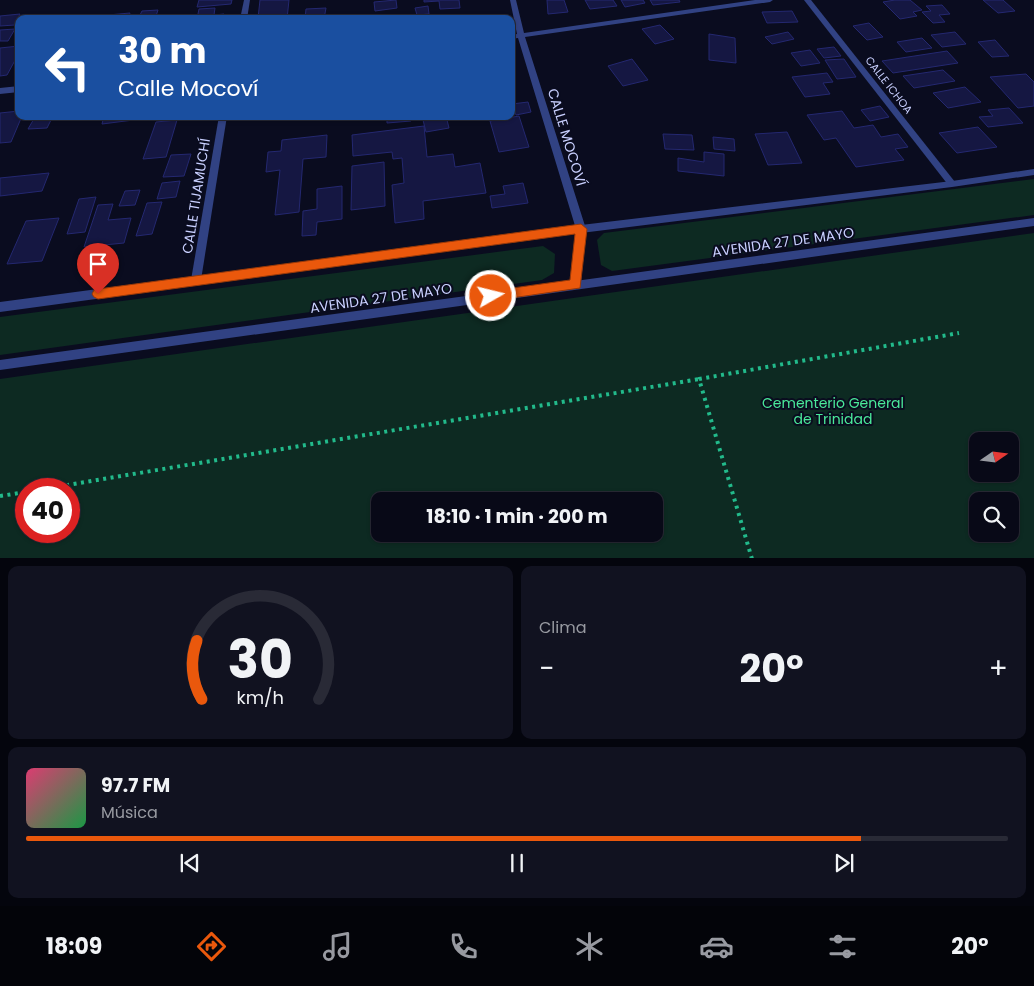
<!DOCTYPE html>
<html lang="es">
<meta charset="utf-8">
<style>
body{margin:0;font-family:Poppins,sans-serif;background:#111220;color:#f1f3f6;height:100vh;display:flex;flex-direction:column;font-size:19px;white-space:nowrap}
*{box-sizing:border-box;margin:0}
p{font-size:16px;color:#989aa1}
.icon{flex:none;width:28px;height:28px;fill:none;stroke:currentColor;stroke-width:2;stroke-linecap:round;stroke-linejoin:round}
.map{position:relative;height:558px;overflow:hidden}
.drawer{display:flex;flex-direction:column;gap:8px;padding:8px;background:#04050d;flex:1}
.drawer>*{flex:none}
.banner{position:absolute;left:15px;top:15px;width:500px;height:105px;border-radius:10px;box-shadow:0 1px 4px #0004,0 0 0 1px #292a36;background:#1a4fa0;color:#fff;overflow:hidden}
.needle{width:32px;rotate:76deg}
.controls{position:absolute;left:969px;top:432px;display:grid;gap:10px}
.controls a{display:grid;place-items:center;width:50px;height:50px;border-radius:10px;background:#080917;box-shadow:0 1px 4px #0004,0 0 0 1px #292a36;font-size:25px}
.speed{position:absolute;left:15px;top:478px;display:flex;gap:10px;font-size:25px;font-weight:700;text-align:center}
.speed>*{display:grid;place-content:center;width:65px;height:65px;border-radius:50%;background:#080917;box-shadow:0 1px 4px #0004,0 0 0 1px #292a36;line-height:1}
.speed .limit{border:8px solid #d22;background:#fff;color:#111}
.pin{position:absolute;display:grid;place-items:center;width:42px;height:42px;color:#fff;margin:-51px -21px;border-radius:50% 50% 50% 0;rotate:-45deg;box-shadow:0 0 5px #0007}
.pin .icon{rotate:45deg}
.me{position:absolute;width:55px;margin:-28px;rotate:82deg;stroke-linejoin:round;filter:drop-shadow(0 0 4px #0008)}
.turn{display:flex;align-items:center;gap:18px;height:105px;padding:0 20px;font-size:22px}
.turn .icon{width:65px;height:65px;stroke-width:2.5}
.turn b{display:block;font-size:35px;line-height:42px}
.big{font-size:38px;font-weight:700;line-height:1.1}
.drawer .widget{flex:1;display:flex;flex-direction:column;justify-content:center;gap:8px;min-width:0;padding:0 18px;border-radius:10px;background:#111220}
.drawer .dial{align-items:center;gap:0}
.dial svg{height:130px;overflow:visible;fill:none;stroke:#292a36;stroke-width:7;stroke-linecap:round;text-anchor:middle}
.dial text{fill:#f1f3f6;stroke:none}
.song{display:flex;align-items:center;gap:15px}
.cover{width:60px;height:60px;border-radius:8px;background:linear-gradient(135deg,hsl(340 70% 55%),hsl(140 70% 35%))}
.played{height:5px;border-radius:2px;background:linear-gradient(90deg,#ea580c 85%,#292a36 85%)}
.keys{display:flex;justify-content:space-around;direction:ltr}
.heat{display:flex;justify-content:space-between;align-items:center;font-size:28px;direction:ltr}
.drawer .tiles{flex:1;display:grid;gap:8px;grid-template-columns:1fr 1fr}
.widget:last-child{grid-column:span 2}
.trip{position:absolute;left:371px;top:492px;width:292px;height:50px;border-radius:10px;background:#080917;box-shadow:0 1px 4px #0004,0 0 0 1px #292a36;font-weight:700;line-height:50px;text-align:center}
.menu{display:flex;height:80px;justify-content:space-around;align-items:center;background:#030409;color:#989aa1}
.menu .icon{width:35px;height:35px}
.menu .current{color:#ea580c}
.menu b{font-size:22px;color:#f1f3f6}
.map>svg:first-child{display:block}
</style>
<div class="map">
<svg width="1034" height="559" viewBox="0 0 1034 559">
<rect width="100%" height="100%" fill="#0a0c1f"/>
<g fill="#0d2a22" fill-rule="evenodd">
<polygon points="1034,179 1034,215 612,271 601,265 597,240 604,233"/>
<path d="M 1034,233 L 1034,558 L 0,558 L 0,379 ZM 978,441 L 1010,441 L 1010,474 L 978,474 ZM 26,489 L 69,489 L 69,531 L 26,531 ZM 380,501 L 655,501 L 655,534 L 380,534 ZM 978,501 L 1010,501 L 1010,534 L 978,534 Z"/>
<polygon points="543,246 555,254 554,273 542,280 0,355 0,317"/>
</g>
<g fill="#151742" stroke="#242870">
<polygon points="199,0 232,0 231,4 197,7"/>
<polygon points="260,0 289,0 287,19 270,19 270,17 258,18"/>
<polygon points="396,0 397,8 375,11 374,2"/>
<polygon points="424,0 459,0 460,8 440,9 439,1 424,2"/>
<polygon points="547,0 564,0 568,12 548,14"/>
<polygon points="585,0 613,0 617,6 590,9"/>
<polygon points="621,0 643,0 645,3 625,7"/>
<polygon points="650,0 679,0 680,2 653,5"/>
<polygon points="895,0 910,0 922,10 913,12 917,16 900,19 883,2"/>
<polygon points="983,0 1003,0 1015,11 998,13"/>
<polygon points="942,5 950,14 939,15 945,22 933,23 922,12 931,11 926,6"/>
<polygon points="428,6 429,14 417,15 415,8"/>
<polygon points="215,8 214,15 224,14 223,19 197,19 199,9"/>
<polygon points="326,8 324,19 305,19 306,9"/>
<polygon points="158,10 155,19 138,19 142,11"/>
<polygon points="792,11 798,22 767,23 762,12"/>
<polygon points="130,13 128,19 106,19 108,15"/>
<polygon points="20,14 15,25 0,26 0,16"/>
<polygon points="869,23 883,37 867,40 853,26"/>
<polygon points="660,25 674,39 655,44 642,29"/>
<polygon points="15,29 8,41 0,41 0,30"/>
<polygon points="788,32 794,39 772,44 765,37"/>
<polygon points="955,32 966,44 942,47 931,35"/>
<polygon points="709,34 735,38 736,63 709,60"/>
<polygon points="922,38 932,48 906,52 897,42"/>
<polygon points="995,40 1009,56 992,57 978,42"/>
<polygon points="19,46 19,53 7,75 0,76 0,48"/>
<polygon points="834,47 841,56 824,58 817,49"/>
<polygon points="810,50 820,63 801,66 791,53"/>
<polygon points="947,51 958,63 893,73 882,61"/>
<polygon points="632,59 648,80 623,86 608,66"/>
<polygon points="844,59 856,77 837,79 825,60"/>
<polygon points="943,70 955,81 914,88 903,76"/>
<polygon points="827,73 833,82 823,83 830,94 805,97 792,77"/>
<polygon points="1026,74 1034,82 1034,106 1018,108 990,77"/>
<polygon points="965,87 981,102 948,108 933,93"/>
<polygon points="528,102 531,112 516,115 512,104"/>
<polygon points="880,106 889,117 870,121 861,110"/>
<polygon points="1009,108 1023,123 988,127 979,117 993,116 988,110"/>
<polygon points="19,111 19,116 22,116 11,142 0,143 0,113"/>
<polygon points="842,111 854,128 873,125 881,137 898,134 908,147 895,149 904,160 856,167 836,138 824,140 807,115"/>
<polygon points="53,116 47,128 28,129 35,117"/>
<polygon points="104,116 165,116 102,124"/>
<polygon points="387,116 410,116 411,121 387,123"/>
<polygon points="422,116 446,116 449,128 426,132"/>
<polygon points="519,116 529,147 499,152 490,121"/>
<polygon points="177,120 166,157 143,159 156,122"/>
<polygon points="424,126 427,157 453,154 455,167 480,163 486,193 423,201 424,219 395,223 392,185 404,183 402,158 393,159 392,152 353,156 352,135"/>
<polygon points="978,127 997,147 957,153 939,133"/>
<polygon points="787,132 802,163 768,165 755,134"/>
<polygon points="663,134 692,135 694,150 665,149"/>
<polygon points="327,135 326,157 303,159 299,212 275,215 280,170 266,172 268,152 281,151 282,140"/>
<polygon points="713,137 734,139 735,151 714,149"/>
<polygon points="704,152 724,154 724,176 678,171 678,158 704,162"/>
<polygon points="191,154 184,176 163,177 171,155"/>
<polygon points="384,162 385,206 351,210 352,166"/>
<polygon points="49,173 42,191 0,196 0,178"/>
<polygon points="180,181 176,197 157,199 162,183"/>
<polygon points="523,183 528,203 492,208 490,196 505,194 503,186"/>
<polygon points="342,186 342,219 317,222 316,235 302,236 303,211 317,209 317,189"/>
<polygon points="140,190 135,205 119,206 125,191"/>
<polygon points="96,197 85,232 67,234 79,199"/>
<polygon points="162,202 152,234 136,236 147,203"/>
<polygon points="113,204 108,220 131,218 124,243 84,247 98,205"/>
<polygon points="59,218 42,261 7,264 26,221"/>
</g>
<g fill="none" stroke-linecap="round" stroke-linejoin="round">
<g stroke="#22ba8b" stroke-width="4" stroke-dasharray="3 4.5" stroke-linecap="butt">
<polyline points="44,489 699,379"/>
<polyline points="0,496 26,492"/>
<polyline points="752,559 699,379 959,333"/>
</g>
<g fill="#314283" fill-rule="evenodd">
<polygon points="244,0 250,0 247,19 240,19"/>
<polygon points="510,0 516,0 524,33 755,0 773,0 770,2 525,37 586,229 581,284 580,287 576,288 572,287 571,284 576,229 518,38 511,39 511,35 517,34"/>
<polygon points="804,0 811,0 955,182 956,184 955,186 949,186"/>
<polygon points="19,86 19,92 0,94 0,88"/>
<polygon points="219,116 227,116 201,280 200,283 192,283 191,280"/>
</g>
<g fill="#314283" fill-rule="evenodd">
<polygon points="1034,169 1034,175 952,187 581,233 0,312 0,302 581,225 952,181"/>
<polygon points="1034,218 1034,226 0,370 0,360"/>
</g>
</g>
<polygon fill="#ea580c" stroke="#983908" points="581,224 587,229 580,288 491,301 487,300 485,296 487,293 491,291 570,280 575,234 98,299 94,297 92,294 94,290 98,289"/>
<g text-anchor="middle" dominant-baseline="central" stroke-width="4" stroke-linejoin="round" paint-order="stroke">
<g font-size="11" fill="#c9d0ff" stroke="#0a0c1f">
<text transform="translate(889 85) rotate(52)">CALLE ICHOA</text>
</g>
<g font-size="14" fill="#c9d0ff" stroke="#0a0c1f">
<text transform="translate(567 137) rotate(73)">CALLE MOCOVÍ</text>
<text transform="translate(196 196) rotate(-81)">CALLE TIJAMUCHÍ</text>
<text transform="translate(783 242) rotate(-8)">AVENIDA 27 DE MAYO</text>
<text transform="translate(381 298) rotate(-8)">AVENIDA 27 DE MAYO</text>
</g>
<g font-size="14" fill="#4ae99a" stroke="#0a0c1f">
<text x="833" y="403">Cementerio General<tspan x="833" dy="16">de Trinidad</tspan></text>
</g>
</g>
</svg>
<div class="controls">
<a><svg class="needle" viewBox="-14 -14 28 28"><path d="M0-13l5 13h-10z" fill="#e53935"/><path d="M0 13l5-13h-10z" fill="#989aa1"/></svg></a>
<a><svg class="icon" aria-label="search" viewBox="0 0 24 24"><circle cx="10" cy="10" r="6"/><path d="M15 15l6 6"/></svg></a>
</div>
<div class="speed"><div class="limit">40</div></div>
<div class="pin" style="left:98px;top:294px;background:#d93025"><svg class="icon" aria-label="arrive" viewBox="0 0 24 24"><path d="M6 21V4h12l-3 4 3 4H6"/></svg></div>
<svg class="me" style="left:491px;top:296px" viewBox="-20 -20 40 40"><circle r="17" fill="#ea580c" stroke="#fff" stroke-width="3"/><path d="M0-11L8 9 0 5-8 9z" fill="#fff"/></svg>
<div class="trip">18:10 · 1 min · 200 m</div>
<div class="banner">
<div class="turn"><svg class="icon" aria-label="left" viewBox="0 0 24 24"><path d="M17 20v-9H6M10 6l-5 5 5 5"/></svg><div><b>30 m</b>Calle Mocoví</div></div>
</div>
</div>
<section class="drawer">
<div class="tiles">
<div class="widget dial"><svg viewBox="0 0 100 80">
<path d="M14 69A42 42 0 1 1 86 69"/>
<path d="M14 69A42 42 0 0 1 11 33" stroke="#ea580c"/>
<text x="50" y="56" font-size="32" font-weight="700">30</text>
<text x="50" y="72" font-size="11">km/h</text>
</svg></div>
<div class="widget"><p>Clima</p>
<div class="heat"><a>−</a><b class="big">20°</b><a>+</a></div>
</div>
<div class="widget">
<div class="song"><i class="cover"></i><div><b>97.7 FM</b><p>Música</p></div></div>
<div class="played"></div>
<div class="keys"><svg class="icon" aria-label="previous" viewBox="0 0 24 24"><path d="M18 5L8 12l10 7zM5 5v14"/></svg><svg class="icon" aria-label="pause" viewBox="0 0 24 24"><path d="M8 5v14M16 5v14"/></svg><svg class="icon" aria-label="next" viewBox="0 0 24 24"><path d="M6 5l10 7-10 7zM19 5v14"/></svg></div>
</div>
</div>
</section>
<nav class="menu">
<b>18:09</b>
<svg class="icon current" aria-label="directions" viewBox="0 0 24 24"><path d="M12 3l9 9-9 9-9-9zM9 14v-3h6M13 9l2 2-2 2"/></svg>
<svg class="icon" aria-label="music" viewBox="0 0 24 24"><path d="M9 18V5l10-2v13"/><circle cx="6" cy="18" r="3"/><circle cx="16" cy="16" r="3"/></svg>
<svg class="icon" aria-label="phone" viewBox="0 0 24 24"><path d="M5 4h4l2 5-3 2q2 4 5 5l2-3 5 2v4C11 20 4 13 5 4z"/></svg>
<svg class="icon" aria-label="climate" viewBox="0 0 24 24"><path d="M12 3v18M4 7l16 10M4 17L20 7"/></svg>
<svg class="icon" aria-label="car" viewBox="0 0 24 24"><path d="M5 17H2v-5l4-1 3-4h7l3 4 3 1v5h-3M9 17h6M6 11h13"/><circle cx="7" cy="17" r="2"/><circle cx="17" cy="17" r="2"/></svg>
<svg class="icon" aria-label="filters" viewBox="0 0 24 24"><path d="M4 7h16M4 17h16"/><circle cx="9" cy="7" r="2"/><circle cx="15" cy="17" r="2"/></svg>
<b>20°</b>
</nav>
